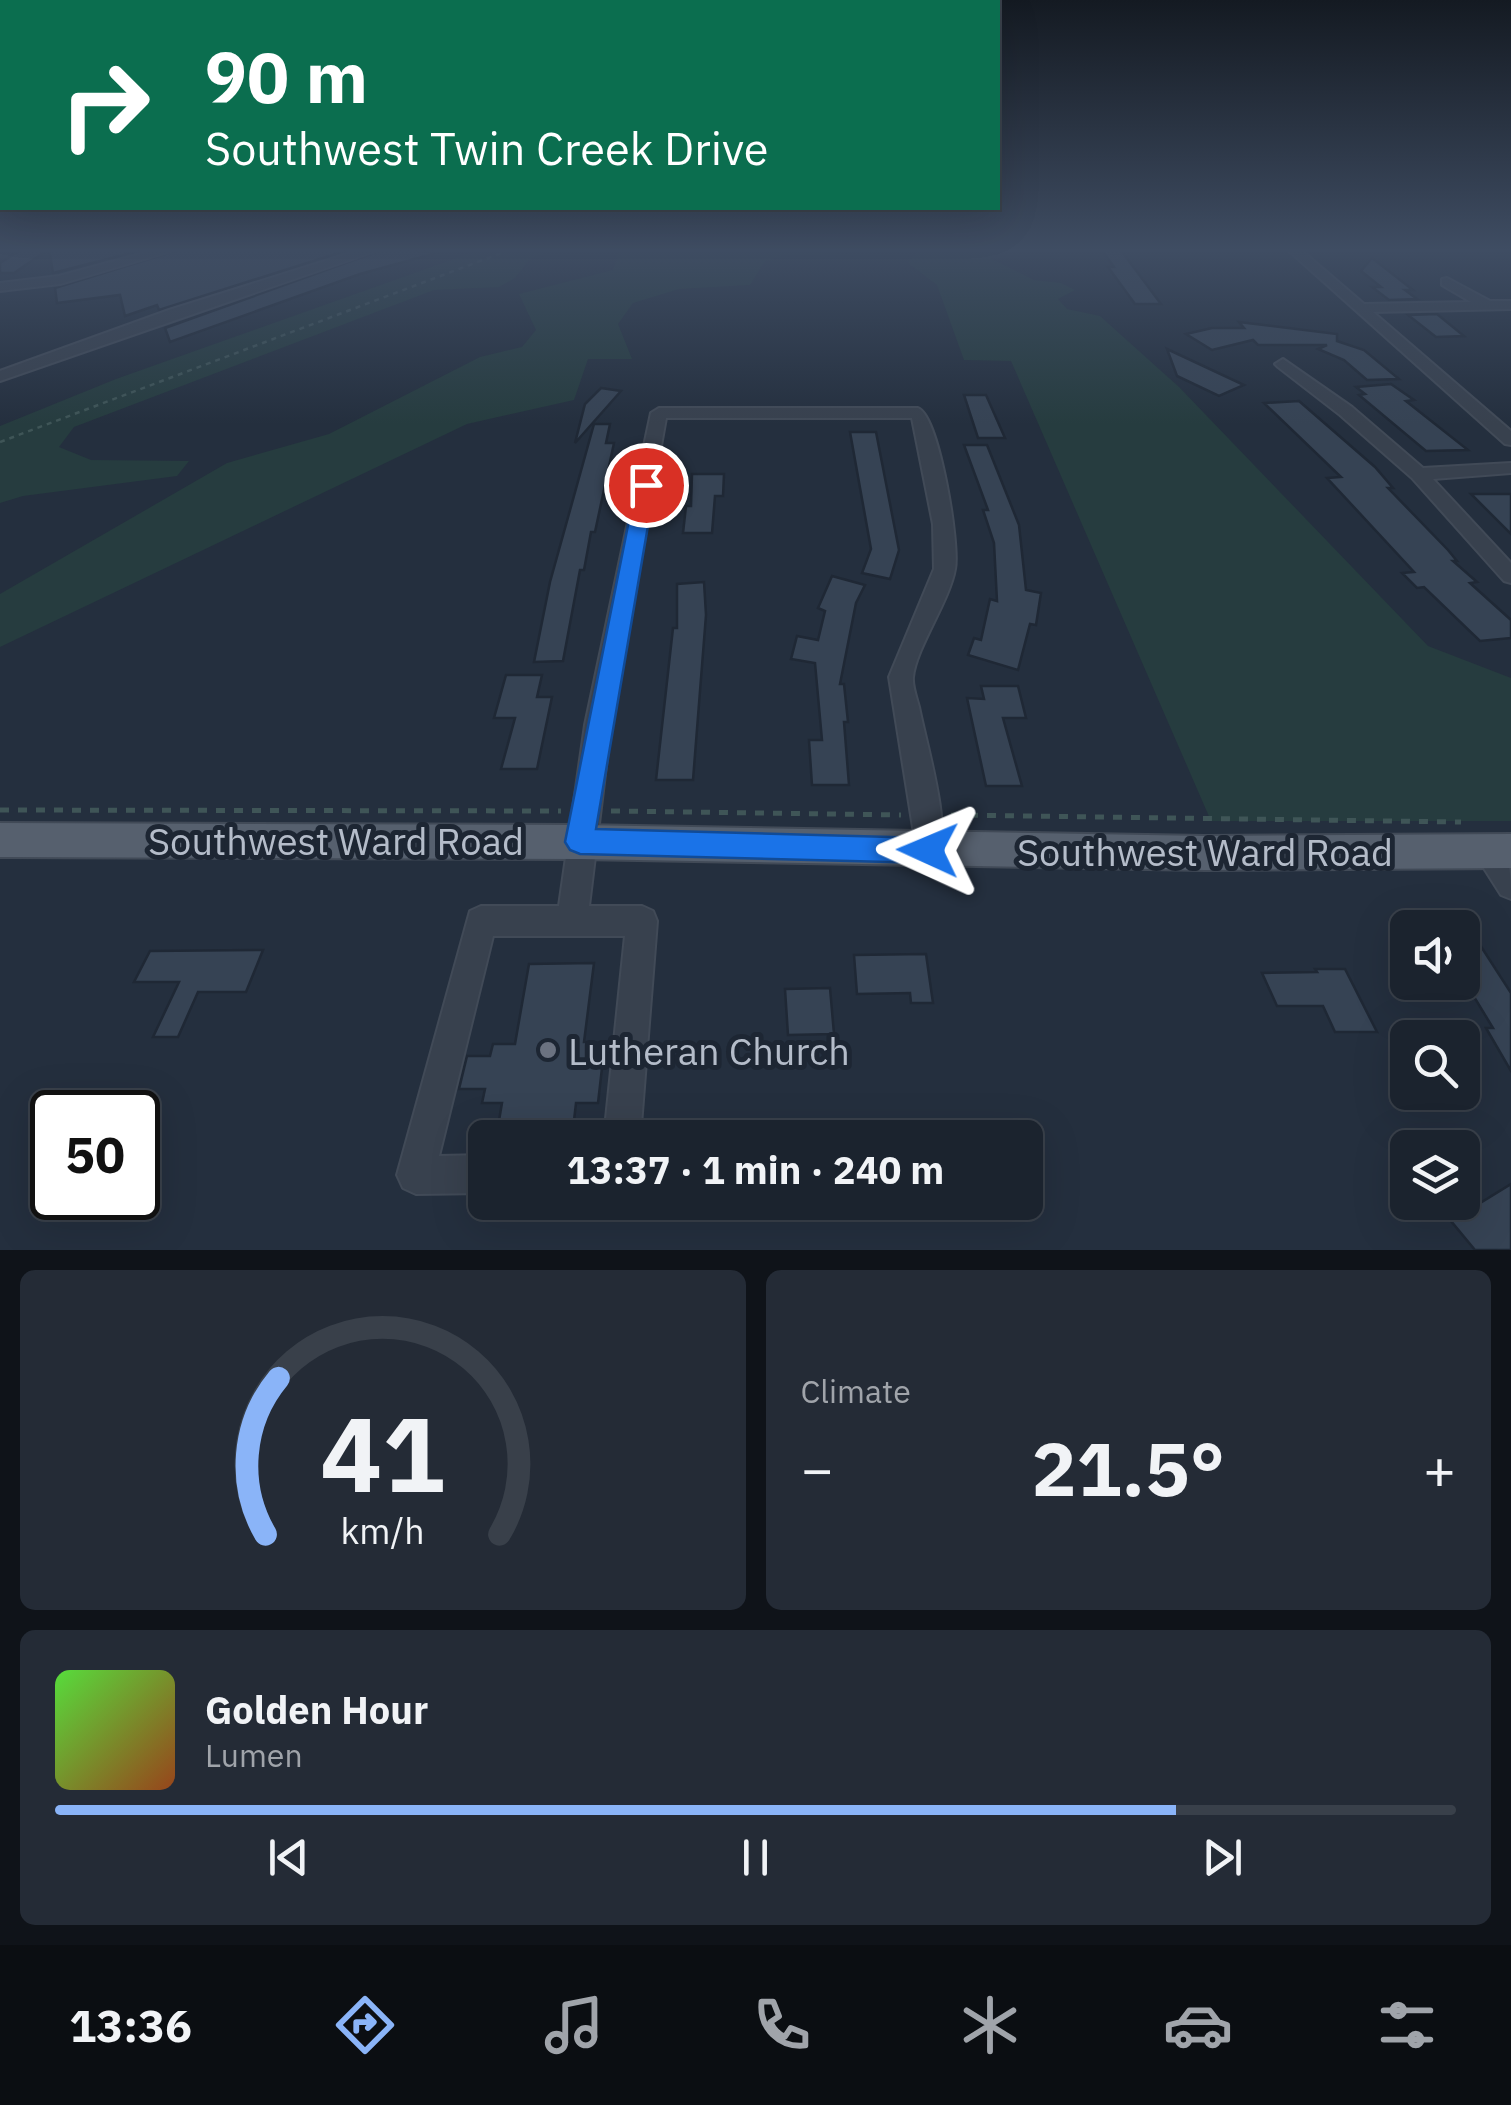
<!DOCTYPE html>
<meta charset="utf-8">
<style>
body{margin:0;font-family:"IBM Plex Sans",sans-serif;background:#242b36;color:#f1f3f6;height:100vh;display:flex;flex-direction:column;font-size:38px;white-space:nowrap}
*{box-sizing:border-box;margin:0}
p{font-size:32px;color:#a0a4aa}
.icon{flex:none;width:55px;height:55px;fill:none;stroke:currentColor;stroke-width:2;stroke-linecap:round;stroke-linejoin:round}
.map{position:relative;height:1250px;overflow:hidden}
.drawer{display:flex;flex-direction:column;gap:20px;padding:20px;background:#0f1319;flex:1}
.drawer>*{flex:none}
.guide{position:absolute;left:0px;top:0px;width:1000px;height:210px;box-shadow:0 10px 40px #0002,0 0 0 2px #39404a;background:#0b6e4f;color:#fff;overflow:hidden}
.controls{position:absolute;left:1390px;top:910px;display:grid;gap:20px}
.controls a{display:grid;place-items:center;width:90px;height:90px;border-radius:15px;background:#1b232e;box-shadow:0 10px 40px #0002,0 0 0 2px #39404a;font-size:50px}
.speed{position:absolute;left:30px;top:1090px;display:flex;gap:20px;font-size:50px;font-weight:700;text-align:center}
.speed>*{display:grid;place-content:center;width:130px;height:130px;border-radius:50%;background:#1b232e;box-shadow:0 10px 40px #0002,0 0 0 2px #39404a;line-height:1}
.speed .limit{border:5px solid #111;border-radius:15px;background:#fff;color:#111}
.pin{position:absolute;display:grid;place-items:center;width:85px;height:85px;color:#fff;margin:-42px;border:5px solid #fff;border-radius:50%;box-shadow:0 2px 10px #0007}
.me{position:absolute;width:110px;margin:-55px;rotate:271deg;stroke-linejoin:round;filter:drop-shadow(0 0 8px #0008)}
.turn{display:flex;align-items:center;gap:35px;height:210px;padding:0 40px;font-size:45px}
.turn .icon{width:130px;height:130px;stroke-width:2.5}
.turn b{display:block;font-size:70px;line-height:85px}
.big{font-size:75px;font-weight:700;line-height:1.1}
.drawer .card{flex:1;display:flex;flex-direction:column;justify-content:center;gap:15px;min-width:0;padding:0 35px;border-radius:15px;background:#242b36}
.drawer .dial{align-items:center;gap:0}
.dial svg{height:260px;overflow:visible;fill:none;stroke:#39404a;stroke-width:7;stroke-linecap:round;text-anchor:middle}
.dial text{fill:#f1f3f6;stroke:none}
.song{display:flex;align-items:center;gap:30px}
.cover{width:120px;height:120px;border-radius:15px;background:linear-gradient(135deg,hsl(110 70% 55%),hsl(20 70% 35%))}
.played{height:10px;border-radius:5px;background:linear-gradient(90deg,#8ab4f8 80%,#39404a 80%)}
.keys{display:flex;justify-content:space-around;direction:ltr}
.heat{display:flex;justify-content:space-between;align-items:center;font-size:55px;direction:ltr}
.drawer .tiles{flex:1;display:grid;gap:20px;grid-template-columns:1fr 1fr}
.card:last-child{grid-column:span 2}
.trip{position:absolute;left:468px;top:1120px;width:575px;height:100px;border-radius:15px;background:#1b232e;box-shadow:0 10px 40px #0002,0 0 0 2px #39404a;font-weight:700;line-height:100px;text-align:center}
.tab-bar{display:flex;height:160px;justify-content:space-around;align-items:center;background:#0b0e12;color:#a0a4aa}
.tab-bar .icon{width:70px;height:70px}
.tab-bar .active{color:#8ab4f8}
.tab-bar b{font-size:45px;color:#f1f3f6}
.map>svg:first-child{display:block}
</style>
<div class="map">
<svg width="1511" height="1250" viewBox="0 0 1511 1250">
<rect width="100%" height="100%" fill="#242f3e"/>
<g fill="#263c3f">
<polygon points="482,249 553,249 530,259 515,278 499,287 434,290 74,427 59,447 91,460 189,461 177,476 23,496 0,503 0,426 116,379"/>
<polygon points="620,249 996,249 990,258 1034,280 1061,283 1075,290 1058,299 1067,309 1100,316 1179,387 1428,646 1511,678 1511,821 1211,821 1011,361 964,360 937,285 908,263 916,252 789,254 765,261 750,285 679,289 633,303 618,324 632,359 588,359 574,400 467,424 0,647 0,594 227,463 329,434 480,357 522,347 536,330 519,294 613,270"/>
</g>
<g fill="#364354" stroke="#1f2835" stroke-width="2.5">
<polygon points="22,249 146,249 53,273 49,249 14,273 0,273 0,263"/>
<polygon points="182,249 351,249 159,310 157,305 125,316 120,295 57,303 55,288"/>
<polygon points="385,249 440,252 360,274 170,342 165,328"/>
<polygon points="1101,249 1120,249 1161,304 1135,304 1108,267 1114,267"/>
<polygon points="1372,258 1413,290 1405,290 1417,299 1389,300 1372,287 1381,287 1361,271"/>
<polygon points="1437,314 1464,336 1436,337 1408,315"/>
<polygon points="1239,322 1337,334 1337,341 1364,350 1399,379 1367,380 1344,360 1318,349 1327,345 1258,345 1253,340 1212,350 1186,334 1212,328 1244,328"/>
<polygon points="1167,349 1244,385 1219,396 1177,376"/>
<polygon points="1391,384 1414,400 1406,401 1468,450 1426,451 1359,395 1365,394 1356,387"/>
<polygon points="601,388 621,391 575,443 585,404"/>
<polygon points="964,395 986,395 1005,438 978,438"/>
<polygon points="1299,401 1375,467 1393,488 1388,488 1448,550 1457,561 1453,561 1477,582 1470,583 1511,620 1511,638 1480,641 1424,587 1417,588 1402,573 1414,572 1327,478 1341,477 1264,403"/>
<polygon points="594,424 610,424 606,443 614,443 595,532 591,532 584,570 580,570 563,661 534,662 550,582"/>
<polygon points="850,432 876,432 899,550 890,579 862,573 871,549"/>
<polygon points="964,445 987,445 1019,525 1026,590 1041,593 1036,625 1030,624 1018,670 968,655 974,638 981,640 990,599 997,601 994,543 983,510 988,510"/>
<polygon points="692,474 724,474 723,496 715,496 712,533 683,533 686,506 691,506"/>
<polygon points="1471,494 1511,494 1511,534"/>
<polygon points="832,576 865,585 856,603 840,684 844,684 848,722 844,722 849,785 812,785 809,740 822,740 815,663 791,659 797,636 818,640 825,611 818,608"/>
<polygon points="704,582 706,615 693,780 656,780 673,628 677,628 677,584"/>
<polygon points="506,675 542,675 537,697 552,697 537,769 501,769 515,718 494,718"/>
<polygon points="981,686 1018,686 1026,718 1003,718 1022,786 986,786 967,698 984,699"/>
<polygon points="1462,917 1511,993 1511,1071 1486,1028 1493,1028 1462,977"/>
<polygon points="263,950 246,992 198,992 178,1037 153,1037 179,982 134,982 150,951"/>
<polygon points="926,954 933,1003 911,1003 910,993 857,994 854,955"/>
<polygon points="594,963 584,1042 605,1042 598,1103 576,1103 572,1138 496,1138 502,1103 482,1103 485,1089 459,1089 467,1056 490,1056 493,1044 515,1044 529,964"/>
<polygon points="1315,969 1345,969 1377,1032 1335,1032 1323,1006 1277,1006 1262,973 1317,972"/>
<polygon points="830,988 834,1034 788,1035 785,989"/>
<polygon points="1511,1184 1511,1250 1475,1250 1451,1221"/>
</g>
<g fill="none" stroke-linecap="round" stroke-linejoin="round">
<defs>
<g id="minor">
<polygon points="159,249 178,249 60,284 0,291 0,283 59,276"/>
<polygon points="363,249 381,249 0,381 0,371 169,310"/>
<polygon points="1287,249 1300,249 1364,304 1471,302 1442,285 1442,279 1447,278 1490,301 1511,301 1511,309 1373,312 1511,431 1511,445 1505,444"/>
<polygon points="1283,359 1352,407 1423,468 1511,463 1511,473 1433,479 1511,563 1511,583 1504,581 1412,478 1340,415 1278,367 1275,364"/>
<path d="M 659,408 L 918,408 C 939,416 960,544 955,569 C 950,600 916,648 913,677 C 912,686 917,699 919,707 C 926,743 952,828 938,859 L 928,863 L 918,859 L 889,677 L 934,569 L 933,524 L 912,418 L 666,418 L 611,725 L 589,906 L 642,906 L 653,911 L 657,921 L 640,1138 L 604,1138 L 625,936 L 493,936 L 439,1156 L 485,1155 L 485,1193 L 416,1194 L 403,1188 L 397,1175 L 470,911 L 481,906 L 559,906 L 585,725 L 651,413 Z"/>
<path d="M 1487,838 C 1511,848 1511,874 1511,899 L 1501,895 L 1473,851 L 1477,842 Z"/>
</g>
<polygon id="major" points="0,823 580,825 1205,836 1511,834 1511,868 1205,870 580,859 0,857"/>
</defs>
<use href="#minor" stroke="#414a57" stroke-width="4"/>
<use href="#major" stroke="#414a57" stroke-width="4"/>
<polyline stroke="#3f5557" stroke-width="2.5" stroke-dasharray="5 5" stroke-linecap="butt" points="0,442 512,249"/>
<g stroke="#3f5557" stroke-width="5" stroke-dasharray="9 9" stroke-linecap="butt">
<polyline points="0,810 561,811"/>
<polyline points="611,811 901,815"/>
<polyline points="951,815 1461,822"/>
</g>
<use href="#minor" fill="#38414e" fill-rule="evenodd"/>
<use href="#major" fill="#56606e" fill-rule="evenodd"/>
</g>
<linearGradient id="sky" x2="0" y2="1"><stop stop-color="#141a22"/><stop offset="0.59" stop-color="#3f4d63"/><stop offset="1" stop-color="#3f4d63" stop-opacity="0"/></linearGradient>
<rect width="1511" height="424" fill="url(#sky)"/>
<polygon fill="#1a73e8" stroke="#114b97" stroke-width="2.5" points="646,479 655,485 596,829 928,838 938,841 943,850 938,860 928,863 580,854 570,850 565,842 636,485"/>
<circle fill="#6b7280" stroke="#1d2633" stroke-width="4" cx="548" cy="1050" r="10"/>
<g text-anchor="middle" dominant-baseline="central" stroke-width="10" stroke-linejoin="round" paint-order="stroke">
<g font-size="38" fill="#b4bcc9" stroke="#1d2633">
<text x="336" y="840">Southwest Ward Road</text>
<text x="1205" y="851">Southwest Ward Road</text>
</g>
<g font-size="38" fill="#b4bcc9" stroke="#1d2633" text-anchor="start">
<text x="568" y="1050">Lutheran Church</text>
</g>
</g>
</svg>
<div class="controls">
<a><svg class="icon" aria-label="sound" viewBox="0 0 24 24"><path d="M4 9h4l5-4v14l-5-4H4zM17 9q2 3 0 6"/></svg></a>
<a><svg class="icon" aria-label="search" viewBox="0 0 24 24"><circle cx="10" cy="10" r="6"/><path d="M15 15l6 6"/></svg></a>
<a><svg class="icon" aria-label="layers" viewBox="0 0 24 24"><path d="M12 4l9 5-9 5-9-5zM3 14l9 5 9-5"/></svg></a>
</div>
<div class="speed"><div class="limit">50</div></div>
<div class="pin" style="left:646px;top:485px;background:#d93025"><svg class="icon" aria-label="arrive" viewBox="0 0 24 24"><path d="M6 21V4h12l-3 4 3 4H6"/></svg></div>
<svg class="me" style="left:928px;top:850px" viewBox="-20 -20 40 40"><path d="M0-17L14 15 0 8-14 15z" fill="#1a73e8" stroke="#fff" stroke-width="4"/></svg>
<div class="trip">13:37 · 1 min · 240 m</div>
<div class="guide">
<div class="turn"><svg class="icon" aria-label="right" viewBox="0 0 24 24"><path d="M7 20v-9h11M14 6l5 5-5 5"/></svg><div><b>90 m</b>Southwest Twin Creek Drive</div></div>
</div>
</div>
<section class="drawer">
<div class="tiles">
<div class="card dial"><svg viewBox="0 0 100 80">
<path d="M14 69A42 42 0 1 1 86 69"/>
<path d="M14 69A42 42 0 0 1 18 21" stroke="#8ab4f8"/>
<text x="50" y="56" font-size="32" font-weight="700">41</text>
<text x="50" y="72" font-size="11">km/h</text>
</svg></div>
<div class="card"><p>Climate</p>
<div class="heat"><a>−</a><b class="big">21.5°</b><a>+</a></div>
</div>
<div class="card">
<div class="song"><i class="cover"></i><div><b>Golden Hour</b><p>Lumen</p></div></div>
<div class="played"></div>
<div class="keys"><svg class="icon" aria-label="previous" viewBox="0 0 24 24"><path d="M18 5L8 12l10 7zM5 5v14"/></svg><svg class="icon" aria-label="pause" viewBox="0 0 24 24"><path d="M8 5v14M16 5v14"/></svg><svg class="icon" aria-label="next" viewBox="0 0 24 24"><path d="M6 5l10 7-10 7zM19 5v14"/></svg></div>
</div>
</div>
</section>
<nav class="tab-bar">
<b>13:36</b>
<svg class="icon active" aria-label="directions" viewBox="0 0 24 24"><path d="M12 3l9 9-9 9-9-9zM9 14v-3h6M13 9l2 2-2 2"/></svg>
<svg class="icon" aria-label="music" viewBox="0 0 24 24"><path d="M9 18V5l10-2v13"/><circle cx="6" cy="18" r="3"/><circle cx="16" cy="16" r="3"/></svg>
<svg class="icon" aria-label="phone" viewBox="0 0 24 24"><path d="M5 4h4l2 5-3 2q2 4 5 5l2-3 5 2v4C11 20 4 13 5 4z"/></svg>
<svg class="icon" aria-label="climate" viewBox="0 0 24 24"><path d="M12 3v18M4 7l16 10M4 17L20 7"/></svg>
<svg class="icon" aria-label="car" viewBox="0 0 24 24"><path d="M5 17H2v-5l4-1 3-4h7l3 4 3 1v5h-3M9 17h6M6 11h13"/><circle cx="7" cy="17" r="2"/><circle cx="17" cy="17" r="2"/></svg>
<svg class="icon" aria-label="filters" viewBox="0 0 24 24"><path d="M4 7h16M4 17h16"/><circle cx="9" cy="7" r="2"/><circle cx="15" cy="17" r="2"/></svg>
</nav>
